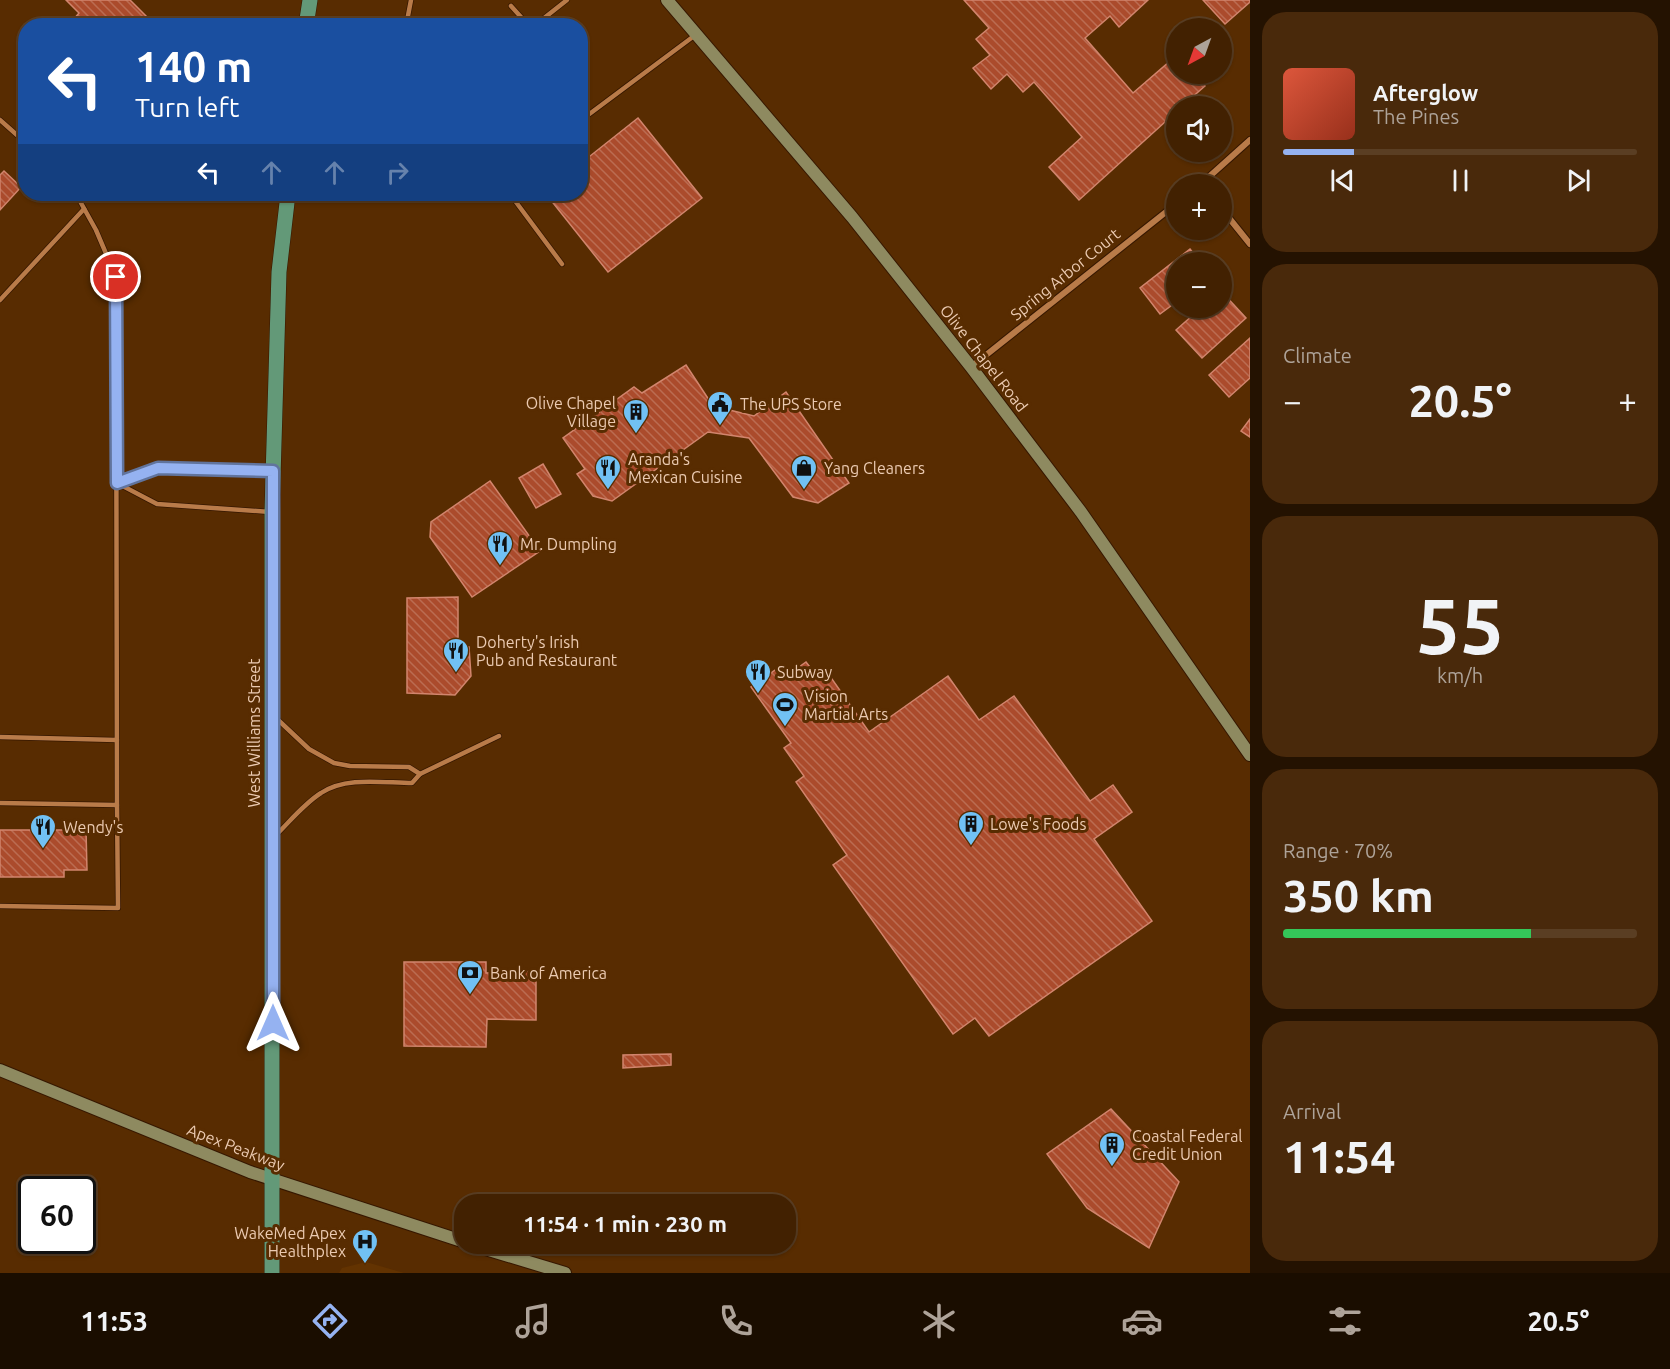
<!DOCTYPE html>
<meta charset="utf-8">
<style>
body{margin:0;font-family:Ubuntu,sans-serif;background:#49290b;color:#f1f3f6;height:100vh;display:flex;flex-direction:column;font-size:22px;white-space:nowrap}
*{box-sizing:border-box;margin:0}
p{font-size:20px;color:#aea399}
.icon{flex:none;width:33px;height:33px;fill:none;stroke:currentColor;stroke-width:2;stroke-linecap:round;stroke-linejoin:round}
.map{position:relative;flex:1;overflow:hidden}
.details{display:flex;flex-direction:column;gap:12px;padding:12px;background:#241201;width:420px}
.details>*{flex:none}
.hud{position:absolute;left:18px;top:18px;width:570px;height:183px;border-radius:24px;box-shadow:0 2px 4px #0004,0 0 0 2px #5a3e23;background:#1a4fa0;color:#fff;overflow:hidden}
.needle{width:39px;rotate:221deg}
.buttons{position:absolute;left:1166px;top:18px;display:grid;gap:12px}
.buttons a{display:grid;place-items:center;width:66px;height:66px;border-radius:50%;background:#422101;box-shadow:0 2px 4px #0004,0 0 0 2px #5a3e23;font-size:30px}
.speed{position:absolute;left:18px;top:1176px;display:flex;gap:12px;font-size:30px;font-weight:700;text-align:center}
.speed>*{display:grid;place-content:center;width:78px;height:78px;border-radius:50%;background:#422101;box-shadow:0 2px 4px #0004,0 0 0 2px #5a3e23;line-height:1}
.speed .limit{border:3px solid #111;border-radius:9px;background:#fff;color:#111}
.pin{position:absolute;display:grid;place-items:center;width:51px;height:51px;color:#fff;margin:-26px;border:3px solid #fff;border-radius:50%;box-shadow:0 2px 6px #0007}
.me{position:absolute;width:66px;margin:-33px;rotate:0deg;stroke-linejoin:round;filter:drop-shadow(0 0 4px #0008)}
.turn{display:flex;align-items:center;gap:21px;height:126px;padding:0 18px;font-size:27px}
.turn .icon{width:78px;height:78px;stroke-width:2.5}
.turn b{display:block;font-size:42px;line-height:51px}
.lanes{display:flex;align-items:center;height:57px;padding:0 18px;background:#0003;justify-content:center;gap:30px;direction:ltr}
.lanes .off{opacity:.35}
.big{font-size:45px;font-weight:700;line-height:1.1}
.details .card{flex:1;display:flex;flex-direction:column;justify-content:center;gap:9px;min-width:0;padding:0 21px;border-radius:24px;background:#49290b}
.details .dial{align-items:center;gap:0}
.dial b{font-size:78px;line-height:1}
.song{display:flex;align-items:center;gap:18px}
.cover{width:72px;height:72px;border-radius:9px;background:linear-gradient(135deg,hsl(10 70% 55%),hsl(10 70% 35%))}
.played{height:6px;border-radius:3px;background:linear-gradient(90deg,#95b2f1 20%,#5a3e23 20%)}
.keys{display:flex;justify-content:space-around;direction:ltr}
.heat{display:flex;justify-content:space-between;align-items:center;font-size:33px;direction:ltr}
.charge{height:9px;border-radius:4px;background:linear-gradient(90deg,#34c759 70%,#5a3e23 0)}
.trip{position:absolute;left:454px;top:1194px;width:342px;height:60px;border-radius:24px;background:#422101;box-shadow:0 2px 4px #0004,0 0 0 2px #5a3e23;font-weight:700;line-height:60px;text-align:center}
.tabs{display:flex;height:96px;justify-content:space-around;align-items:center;background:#1a0d00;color:#aea399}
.tabs .icon{width:42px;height:42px}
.tabs .active{color:#95b2f1}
.tabs b{font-size:27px;color:#f1f3f6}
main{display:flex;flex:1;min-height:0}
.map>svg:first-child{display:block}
</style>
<main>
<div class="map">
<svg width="1250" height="1273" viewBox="0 0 1250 1273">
<defs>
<pattern id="building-back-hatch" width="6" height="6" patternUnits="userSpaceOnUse" patternTransform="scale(1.5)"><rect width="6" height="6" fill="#ab4b2c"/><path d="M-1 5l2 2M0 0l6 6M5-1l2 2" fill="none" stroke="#bb6c52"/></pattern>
</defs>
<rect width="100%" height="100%" fill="#582c01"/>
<polygon fill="#633301" points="366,1262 404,1273 339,1273 342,1268"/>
<g fill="url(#building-back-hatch)" stroke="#d2856d" stroke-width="1.5">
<polygon points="66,0 130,0 156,26 68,26 79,13"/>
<polygon points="964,0 1148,0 1119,27 1110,16 1085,38 1133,93 1176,56 1176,74 1194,74 1205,86 1182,106 1176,106 1176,112 1079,200 1049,167 1082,137 1034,82 1023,92 1007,74 991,89 973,68 990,55 976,39 989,28"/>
<polygon points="1203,0 1249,0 1250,2 1225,24"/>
<polygon points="638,118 702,198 608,272 546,194 580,194 580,164"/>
<polygon points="4,171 21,187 0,210 0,175"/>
<polygon points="1190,249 1200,262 1176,262 1176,302 1160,314 1140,288"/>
<polygon points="1221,291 1246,318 1202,358 1176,330 1201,308 1221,308"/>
<polygon points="1250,338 1250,378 1229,397 1209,375"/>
<polygon points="686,365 713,406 754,416 786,392 849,483 818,503 793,497 749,438 708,432 612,501 593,496 577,474 585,469 563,438 634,387 642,393"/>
<polygon points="1250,419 1250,437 1241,431"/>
<polygon points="543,464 561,494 536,508 519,478"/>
<polygon points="490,481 540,551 472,597 430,537 431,522"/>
<polygon points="458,597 458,647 469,647 471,676 455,695 407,693 407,598"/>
<polygon points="806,662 816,675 825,669 869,732 948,676 979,720 1014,696 1090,801 1113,785 1132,812 1094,839 1152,921 989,1036 975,1018 953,1034 833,865 847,855 796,782 804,776 784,748 791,743 751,687 778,668 785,677"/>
<polygon points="0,830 86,830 87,870 64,870 64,877 0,877"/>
<polygon points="404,962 486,962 486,973 536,971 536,1020 487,1019 486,1047 404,1046"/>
<polygon points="671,1054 671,1065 623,1068 623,1055"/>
<polygon points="1111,1109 1179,1182 1149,1248 1087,1208 1047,1154"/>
</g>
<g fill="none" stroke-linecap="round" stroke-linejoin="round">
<defs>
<g id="service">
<polyline points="511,6 529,26"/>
<polyline points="393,26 407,21 411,0"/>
<polyline points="534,26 567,0"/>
<polyline points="0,120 26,143"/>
<polyline points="580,121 694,36"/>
<polyline points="76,194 96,230 116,277 117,805"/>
<polyline points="510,194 562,264"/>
<polyline points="0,300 84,209"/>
<polyline points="117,483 157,504 270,512"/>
<polyline points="117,483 158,468 270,470"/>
<polyline points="276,718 309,749 334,763 350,766 409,767 420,774"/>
<polyline points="0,737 117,740"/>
<polyline points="0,803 117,805 118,908 0,906"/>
<path d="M 277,834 C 291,820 305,803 321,793 C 346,776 384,783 412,783 L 420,774 L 499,736"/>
</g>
<g id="minor">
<polyline points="1201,184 1250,140"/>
<polyline points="1221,208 1250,244"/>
<polyline points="971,367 1176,204"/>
</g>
<g id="secondary">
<polyline points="667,0 852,217 971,367 1081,512 1250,755"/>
<polyline points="0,1070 250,1172 465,1242"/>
<polyline points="469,1244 565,1273"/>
</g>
<g id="primary">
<polyline points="306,26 310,0"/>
<polyline points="272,1273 272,512 279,272 288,194"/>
</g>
</defs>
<use href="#service" stroke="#351700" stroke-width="6"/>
<use href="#minor" stroke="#351700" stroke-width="8"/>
<use href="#secondary" stroke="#351700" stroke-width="14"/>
<use href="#primary" stroke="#351700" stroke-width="16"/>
<use href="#service" stroke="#b97b49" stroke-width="4.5"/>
<use href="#minor" stroke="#b97b49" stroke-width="6"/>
<use href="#secondary" stroke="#8e8a60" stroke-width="12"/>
<use href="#primary" stroke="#639978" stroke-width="15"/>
</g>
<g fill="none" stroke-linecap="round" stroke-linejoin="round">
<defs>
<polyline id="route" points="116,277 117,483 158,468 273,471 273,1023"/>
</defs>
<use href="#route" stroke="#61749d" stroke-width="15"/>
<use href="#route" stroke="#95b2f1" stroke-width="10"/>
</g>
<defs>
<symbol id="civic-pin" viewBox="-11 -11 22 30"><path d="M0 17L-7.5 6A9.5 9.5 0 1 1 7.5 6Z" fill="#71c1f4" stroke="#582c01"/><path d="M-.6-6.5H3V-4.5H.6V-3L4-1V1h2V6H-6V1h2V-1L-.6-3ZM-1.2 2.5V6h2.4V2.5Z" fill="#111"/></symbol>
<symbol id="building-pin" viewBox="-11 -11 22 30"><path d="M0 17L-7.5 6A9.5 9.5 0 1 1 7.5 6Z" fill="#71c1f4" stroke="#582c01"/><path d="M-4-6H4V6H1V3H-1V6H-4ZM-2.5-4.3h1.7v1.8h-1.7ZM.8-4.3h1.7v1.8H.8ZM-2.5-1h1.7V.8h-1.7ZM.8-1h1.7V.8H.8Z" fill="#111"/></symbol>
<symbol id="restaurant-pin" viewBox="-11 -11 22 30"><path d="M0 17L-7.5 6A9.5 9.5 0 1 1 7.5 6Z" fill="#71c1f4" stroke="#582c01"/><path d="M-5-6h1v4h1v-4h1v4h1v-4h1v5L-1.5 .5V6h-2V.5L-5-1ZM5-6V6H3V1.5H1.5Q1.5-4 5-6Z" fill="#111"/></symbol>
<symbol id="shop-pin" viewBox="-11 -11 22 30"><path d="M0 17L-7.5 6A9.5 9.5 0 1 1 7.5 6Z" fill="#71c1f4" stroke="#582c01"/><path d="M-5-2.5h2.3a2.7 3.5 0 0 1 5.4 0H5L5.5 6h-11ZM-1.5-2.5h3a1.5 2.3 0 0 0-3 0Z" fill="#111"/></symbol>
<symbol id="stadium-pin" viewBox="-11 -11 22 30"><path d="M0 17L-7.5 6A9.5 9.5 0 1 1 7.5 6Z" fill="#71c1f4" stroke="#582c01"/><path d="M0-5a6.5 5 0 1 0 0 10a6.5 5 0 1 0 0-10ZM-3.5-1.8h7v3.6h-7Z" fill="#111"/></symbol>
<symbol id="bank-pin" viewBox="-11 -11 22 30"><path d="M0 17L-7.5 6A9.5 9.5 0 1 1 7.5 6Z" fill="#71c1f4" stroke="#582c01"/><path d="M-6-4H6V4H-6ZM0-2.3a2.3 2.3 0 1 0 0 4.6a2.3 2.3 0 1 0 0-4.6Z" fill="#111"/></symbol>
<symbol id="hospital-pin" viewBox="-11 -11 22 30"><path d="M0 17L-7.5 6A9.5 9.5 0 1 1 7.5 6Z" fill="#71c1f4" stroke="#582c01"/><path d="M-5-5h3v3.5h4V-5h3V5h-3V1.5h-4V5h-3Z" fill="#111"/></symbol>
</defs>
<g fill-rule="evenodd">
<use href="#civic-pin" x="705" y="389" width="30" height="40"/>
<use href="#building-pin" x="621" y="397" width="30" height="40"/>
<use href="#restaurant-pin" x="593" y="453" width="30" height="40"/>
<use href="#shop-pin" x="789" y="453" width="30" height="40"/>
<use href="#restaurant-pin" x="485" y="529" width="30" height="40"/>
<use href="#restaurant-pin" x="441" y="636" width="30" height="40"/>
<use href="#restaurant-pin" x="743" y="657" width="30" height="40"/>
<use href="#stadium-pin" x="770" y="690" width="30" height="40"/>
<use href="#building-pin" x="956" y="809" width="30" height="40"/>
<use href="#restaurant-pin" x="28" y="812" width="30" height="40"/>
<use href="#bank-pin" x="455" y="958" width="30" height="40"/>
<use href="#building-pin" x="1097" y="1130" width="30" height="40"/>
<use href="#hospital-pin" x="350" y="1227" width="30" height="40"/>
</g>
<g text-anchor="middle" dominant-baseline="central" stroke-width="6" stroke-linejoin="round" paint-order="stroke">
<g font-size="16" fill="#ebcab1" stroke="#582c01">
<text transform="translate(1065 274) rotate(-39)">Spring Arbor Court</text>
<text transform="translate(984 358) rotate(52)">Olive Chapel Road</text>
<text transform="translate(254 733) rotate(-90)">West Williams Street</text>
<text transform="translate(236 1147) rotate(21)">Apex Peakway</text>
</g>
<g font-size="16" fill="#ebcab1" stroke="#582c01" text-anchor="start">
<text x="616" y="403" text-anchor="end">Olive Chapel<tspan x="616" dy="18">Village</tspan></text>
<text x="740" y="404">The UPS Store</text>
<text x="628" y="459">Aranda's<tspan x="628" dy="18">Mexican Cuisine</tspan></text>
<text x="824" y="468">Yang Cleaners</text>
<text x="520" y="544">Mr. Dumpling</text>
<text x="476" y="642">Doherty's Irish<tspan x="476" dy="18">Pub and Restaurant</tspan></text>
<text x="777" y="672">Subway</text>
<text x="804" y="696">Vision<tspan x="804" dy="18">Martial Arts</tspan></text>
<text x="990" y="824">Lowe's Foods</text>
<text x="63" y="827">Wendy's</text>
<text x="490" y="973">Bank of America</text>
<text x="1132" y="1136">Coastal Federal<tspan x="1132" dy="18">Credit Union</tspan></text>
<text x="346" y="1233" text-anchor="end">WakeMed Apex<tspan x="346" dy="18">Healthplex</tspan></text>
</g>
</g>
</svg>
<div class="buttons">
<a><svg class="needle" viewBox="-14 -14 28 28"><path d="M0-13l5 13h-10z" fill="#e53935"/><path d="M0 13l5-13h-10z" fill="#aea399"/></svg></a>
<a><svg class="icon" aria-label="sound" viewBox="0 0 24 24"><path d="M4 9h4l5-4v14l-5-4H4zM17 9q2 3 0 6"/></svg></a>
<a>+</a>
<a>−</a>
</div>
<div class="speed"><div class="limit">60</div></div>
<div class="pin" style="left:116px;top:277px;background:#d93025"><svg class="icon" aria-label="arrive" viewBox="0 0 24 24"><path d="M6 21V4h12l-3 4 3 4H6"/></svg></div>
<svg class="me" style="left:273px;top:1023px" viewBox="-20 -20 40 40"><path d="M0-17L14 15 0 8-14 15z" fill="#95b2f1" stroke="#fff" stroke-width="4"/></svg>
<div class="trip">11:54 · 1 min · 230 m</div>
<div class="hud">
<div class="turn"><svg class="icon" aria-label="left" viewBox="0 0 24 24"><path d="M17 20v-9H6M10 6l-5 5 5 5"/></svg><div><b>140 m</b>Turn left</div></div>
<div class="lanes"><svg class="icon" aria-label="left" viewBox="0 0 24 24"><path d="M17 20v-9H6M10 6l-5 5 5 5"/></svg><svg class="icon off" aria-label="ahead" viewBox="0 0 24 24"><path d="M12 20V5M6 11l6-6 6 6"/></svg><svg class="icon off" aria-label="ahead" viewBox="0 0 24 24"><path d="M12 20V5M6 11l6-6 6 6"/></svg><svg class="icon off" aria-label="right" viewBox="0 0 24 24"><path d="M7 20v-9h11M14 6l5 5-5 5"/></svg></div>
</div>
</div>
<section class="details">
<div class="card">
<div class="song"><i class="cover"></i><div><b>Afterglow</b><p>The Pines</p></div></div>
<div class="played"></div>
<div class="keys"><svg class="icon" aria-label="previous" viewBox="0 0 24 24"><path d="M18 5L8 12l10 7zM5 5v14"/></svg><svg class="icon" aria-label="pause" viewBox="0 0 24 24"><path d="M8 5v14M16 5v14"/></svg><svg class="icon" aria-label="next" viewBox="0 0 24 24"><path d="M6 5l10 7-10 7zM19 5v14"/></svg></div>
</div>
<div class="card"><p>Climate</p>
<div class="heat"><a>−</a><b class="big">20.5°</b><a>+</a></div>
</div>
<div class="card dial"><b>55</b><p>km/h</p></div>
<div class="card"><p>Range · 70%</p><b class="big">350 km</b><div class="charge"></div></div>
<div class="card"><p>Arrival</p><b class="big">11:54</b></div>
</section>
</main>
<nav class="tabs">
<b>11:53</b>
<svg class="icon active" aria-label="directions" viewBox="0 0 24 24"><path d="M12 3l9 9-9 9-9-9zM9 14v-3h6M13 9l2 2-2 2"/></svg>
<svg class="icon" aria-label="music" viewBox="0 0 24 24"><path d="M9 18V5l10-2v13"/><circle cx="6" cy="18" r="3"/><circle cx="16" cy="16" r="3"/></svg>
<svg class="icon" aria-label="phone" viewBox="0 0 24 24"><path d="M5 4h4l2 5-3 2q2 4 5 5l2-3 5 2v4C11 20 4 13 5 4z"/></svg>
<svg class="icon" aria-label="climate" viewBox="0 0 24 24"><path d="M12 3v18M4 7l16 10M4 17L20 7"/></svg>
<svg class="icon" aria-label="car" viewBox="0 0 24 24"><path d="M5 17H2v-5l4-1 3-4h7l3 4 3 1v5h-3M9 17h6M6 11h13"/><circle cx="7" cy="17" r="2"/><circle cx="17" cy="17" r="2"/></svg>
<svg class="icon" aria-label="filters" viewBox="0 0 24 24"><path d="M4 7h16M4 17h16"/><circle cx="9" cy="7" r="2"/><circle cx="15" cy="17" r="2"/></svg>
<b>20.5°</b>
</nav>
